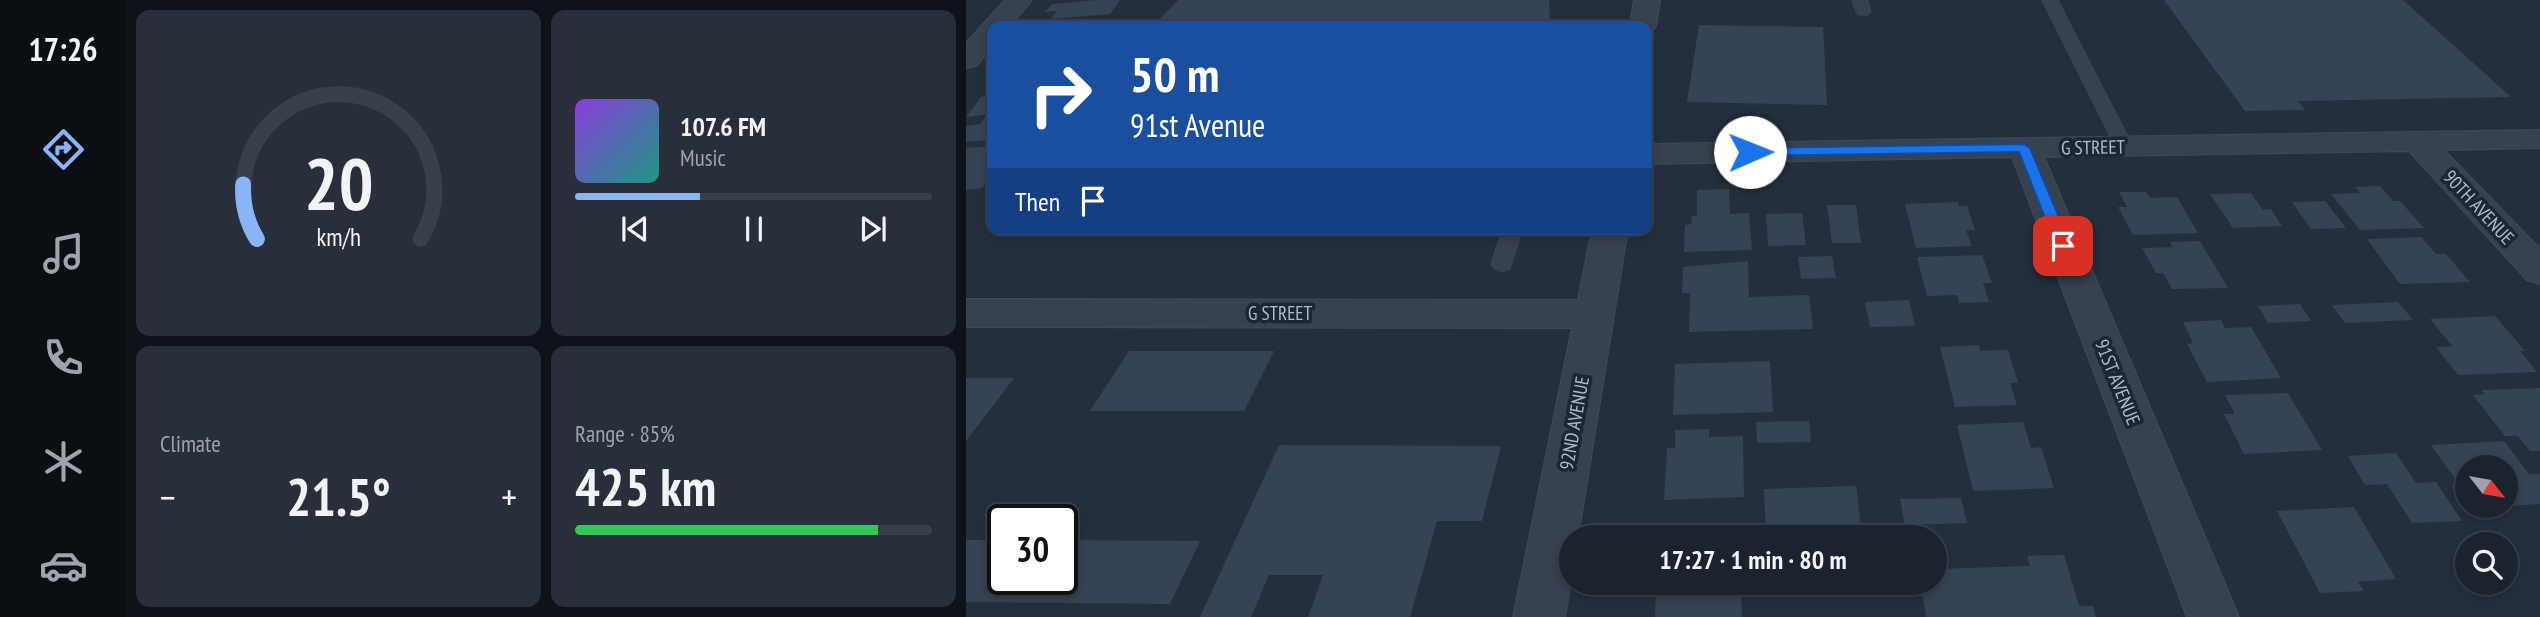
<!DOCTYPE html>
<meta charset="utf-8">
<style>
body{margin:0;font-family:"PT Sans Narrow",sans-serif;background:#282f3a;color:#f1f3f6;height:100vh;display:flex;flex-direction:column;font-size:26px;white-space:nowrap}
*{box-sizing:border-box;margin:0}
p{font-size:23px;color:#a0a4aa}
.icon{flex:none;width:38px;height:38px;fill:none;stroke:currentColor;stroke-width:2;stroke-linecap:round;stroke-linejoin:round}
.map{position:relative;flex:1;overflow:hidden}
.drawer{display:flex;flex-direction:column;gap:10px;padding:10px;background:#0f1319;width:840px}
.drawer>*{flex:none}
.guide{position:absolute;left:21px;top:21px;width:665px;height:214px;border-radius:14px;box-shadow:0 4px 10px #0003,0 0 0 2px #39404a;background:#1a4fa0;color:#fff;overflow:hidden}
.needle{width:46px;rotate:121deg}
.fabs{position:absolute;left:1489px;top:455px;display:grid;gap:14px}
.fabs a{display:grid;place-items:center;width:63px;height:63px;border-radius:50%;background:#1b232e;box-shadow:0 4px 10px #0003,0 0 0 2px #39404a;font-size:35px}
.speed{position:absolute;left:21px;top:504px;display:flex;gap:14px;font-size:35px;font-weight:700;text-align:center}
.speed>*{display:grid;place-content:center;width:91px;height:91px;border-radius:50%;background:#1b232e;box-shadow:0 4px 10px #0003,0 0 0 2px #39404a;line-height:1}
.speed .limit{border:4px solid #111;border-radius:10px;background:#fff;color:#111}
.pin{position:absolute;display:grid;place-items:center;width:60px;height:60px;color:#fff;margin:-30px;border-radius:14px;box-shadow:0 4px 10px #0006}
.me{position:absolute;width:77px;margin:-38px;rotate:89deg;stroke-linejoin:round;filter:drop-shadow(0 0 5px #0008)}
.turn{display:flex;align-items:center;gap:24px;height:147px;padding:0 28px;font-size:32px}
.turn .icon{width:91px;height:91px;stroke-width:2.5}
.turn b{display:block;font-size:49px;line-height:60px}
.then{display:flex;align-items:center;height:66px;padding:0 28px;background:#0003;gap:14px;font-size:26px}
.big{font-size:52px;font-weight:700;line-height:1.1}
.drawer .tile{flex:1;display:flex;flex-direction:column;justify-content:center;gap:10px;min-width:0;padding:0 24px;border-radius:14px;background:#282f3a}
.drawer .dial{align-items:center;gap:0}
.dial svg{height:182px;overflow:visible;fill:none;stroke:#39404a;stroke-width:7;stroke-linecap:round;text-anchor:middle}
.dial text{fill:#f1f3f6;stroke:none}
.song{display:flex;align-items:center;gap:21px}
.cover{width:84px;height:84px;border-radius:10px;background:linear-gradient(135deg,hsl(270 70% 55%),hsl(170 70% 35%))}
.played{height:7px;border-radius:4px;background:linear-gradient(90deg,#8ab4f8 35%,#39404a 35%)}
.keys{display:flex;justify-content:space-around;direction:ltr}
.heat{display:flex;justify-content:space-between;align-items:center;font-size:38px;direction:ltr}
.charge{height:10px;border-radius:5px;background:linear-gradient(90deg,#34c759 85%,#39404a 0)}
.drawer .tiles{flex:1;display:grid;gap:10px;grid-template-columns:repeat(2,1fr)}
.trip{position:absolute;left:593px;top:525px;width:388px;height:70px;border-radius:35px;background:#1b232e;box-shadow:0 4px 10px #0003,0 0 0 2px #39404a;font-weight:700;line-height:70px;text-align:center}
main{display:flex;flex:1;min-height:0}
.menu{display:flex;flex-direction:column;width:126px;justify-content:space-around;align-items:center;background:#0b0e12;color:#a0a4aa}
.menu .icon{width:49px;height:49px}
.menu .active{color:#8ab4f8}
.menu b{font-size:32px;color:#f1f3f6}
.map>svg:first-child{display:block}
</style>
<main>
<nav class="menu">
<b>17:26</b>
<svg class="icon active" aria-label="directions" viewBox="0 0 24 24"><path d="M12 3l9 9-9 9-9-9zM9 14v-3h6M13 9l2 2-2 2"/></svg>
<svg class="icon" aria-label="music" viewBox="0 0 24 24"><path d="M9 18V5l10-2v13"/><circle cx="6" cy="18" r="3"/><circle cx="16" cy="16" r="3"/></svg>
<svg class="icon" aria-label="phone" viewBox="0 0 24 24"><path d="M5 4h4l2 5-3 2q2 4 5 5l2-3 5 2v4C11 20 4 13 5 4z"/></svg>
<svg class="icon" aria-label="climate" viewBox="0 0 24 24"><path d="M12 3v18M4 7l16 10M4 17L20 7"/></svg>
<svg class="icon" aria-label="car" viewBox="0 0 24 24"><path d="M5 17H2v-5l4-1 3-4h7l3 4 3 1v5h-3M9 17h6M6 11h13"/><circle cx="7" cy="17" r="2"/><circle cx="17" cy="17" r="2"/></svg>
</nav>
<section class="drawer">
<div class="tiles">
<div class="tile dial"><svg viewBox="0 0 100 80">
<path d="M14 69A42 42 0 1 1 86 69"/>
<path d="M14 69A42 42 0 0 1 8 45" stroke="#8ab4f8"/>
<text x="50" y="56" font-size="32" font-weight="700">20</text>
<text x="50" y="72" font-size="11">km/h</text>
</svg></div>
<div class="tile">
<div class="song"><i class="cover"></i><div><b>107.6 FM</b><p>Music</p></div></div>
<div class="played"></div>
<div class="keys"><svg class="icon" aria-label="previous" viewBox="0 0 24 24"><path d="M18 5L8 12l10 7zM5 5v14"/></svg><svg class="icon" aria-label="pause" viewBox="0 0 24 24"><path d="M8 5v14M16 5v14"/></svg><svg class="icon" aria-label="next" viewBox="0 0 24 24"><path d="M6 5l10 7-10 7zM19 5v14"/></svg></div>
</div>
<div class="tile"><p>Climate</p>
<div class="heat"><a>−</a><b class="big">21.5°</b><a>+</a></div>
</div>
<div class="tile"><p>Range · 85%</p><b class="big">425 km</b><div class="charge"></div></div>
</div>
</section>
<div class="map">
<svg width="1574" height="617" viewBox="0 0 1574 617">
<rect width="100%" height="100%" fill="#242f3e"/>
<g fill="#364354">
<polygon points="131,0 154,0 144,14 85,19 91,11 79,12 86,4"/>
<polygon points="212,0 583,0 584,19 498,26 187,26"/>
<polygon points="1198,0 1437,0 1545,97 1332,101 1339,110 1279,111"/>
<polygon points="143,19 138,26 87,26 89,23"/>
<polygon points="733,25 857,27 861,105 721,102"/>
<polygon points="26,96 26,114 0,117 15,97"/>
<polygon points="26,117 26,140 0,142 0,126 14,124 19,118"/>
<polygon points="26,146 26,173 16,188 0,190 0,148"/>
<polygon points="1414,186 1427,201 1434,201 1458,228 1394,230 1365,194 1394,193 1389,187"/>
<polygon points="763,189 764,214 783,213 786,250 718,252 719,225 725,224 726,216 731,215 731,190"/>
<polygon points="1153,192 1180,192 1184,198 1211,197 1232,233 1167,235 1152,207 1161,207"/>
<polygon points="1285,193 1297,210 1305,209 1316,226 1267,228 1244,194"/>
<polygon points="1359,201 1380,228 1345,229 1326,202"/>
<polygon points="992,202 993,206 1001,206 1009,230 1000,230 1006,246 950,248 939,204"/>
<polygon points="861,205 890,205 895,243 866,243"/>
<polygon points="836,213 840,245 802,246 800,214"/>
<polygon points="1455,237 1470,254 1480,254 1504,282 1434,284 1401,239"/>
<polygon points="1234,241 1262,288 1206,289 1197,273 1190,273 1176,248 1207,247 1204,242"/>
<polygon points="1016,255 1026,283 1017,283 1023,302 993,303 991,295 961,296 951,257"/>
<polygon points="866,256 870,278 835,279 832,257"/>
<polygon points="782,261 783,297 843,295 847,329 723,332 724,293 716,293 717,267"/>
<polygon points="943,300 949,326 904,327 899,302"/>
<polygon points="1432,302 1447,320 1379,323 1366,305"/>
<polygon points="1334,304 1345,321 1302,323 1292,306"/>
<polygon points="1529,316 1559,351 1554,351 1571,372 1492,375 1470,347 1486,346 1464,319"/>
<polygon points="1255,320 1259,328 1285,327 1315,378 1241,382 1221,344 1227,343 1217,322"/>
<polygon points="1013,345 1014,351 1042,350 1052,383 1044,383 1051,405 989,407 974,347"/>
<polygon points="163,351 308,351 278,411 124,411"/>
<polygon points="804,361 807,412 707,415 709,364"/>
<polygon points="0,378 48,378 0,441"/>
<polygon points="1574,388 1574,451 1564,451 1552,436 1539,436 1507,395 1519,394 1516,390"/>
<polygon points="1322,393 1356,450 1278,454 1258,414 1269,414 1259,395"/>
<polygon points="843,421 845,442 791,443 790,422"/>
<polygon points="1057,422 1065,448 1075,447 1088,488 1007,491 991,425"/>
<polygon points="743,429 743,437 777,436 778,497 698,500 701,448 709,448 709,430"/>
<polygon points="1538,441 1563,474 1574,474 1574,504 1540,506 1540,467 1502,467 1502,497 1465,445"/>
<polygon points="313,445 535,446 516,521 471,521 444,617 342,617 357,575 303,575 285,617 234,617"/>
<polygon points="1430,453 1450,483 1470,482 1496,521 1446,523 1421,484 1399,485 1382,456"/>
<polygon points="890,486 895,527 858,528 858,537 800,537 798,489"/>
<polygon points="995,498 1001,523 939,525 934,499"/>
<polygon points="1388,507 1430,579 1392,582 1398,591 1354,593 1311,511"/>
<polygon points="0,540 37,540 37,579 96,579 96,540 234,541 204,604 0,602"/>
<polygon points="1098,555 1113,606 1127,606 1130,617 960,617 955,583 970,583 970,569 1064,566 1061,556"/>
<polygon points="690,583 775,583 776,617 689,617"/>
</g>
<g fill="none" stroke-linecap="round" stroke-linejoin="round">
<defs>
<g id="lane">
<polygon points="886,0 902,0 905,12 902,15 892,15"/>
<polygon points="1076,0 1092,0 1167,146 1165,150 1151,150"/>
<polygon points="537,229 557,229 544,269 536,272 528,269 525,264"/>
</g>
<g id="street">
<polygon points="39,0 66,0 44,26 26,26 26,47 10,66 0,68 0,43"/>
<polygon points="668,0 694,0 690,26 686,32 681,33 681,26 664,26"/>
<polygon points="1574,130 1574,148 1478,150 1574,249 1574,284 1561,280 1443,151 1078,157 1273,617 1221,617 1046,157 681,164 681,144"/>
<polygon points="626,229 662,229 612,537 606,537 606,575 599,617 547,617 606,328 0,327 0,299 612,300"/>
</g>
</defs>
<use href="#lane" stroke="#414a57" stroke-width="1"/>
<use href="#street" stroke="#414a57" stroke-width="2"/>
<use href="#lane" fill="#38414e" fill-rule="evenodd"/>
<use href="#street" fill="#38414e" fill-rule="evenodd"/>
</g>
<polygon fill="#1a73e8" stroke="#114b97" stroke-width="2" points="1058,144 1064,148 1105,246 1103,250 1097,251 1090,246 1053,152 784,156 777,152 784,148"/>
<g text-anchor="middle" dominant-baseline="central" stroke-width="7" stroke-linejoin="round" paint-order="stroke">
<g font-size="19" fill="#b4bcc9" stroke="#1d2633">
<text transform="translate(1127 147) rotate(-1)">G STREET</text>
<text transform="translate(1513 207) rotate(47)">90TH AVENUE</text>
<text x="314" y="313">G STREET</text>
<text transform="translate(1152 382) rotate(68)">91ST AVENUE</text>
<text transform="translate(608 423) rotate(-80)">92ND AVENUE</text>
</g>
</g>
</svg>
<div class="fabs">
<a><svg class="needle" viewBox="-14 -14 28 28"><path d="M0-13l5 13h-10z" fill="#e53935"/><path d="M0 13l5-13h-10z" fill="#a0a4aa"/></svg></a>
<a><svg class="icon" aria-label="search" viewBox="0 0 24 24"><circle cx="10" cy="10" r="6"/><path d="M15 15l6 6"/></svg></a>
</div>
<div class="speed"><div class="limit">30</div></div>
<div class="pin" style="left:1097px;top:246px;background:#d93025"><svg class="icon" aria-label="arrive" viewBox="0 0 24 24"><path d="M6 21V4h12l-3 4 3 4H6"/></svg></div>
<svg class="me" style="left:784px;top:152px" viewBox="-20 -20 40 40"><circle r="19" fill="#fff"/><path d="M0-13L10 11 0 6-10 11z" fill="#1a73e8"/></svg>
<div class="trip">17:27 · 1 min · 80 m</div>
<div class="guide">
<div class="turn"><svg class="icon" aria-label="right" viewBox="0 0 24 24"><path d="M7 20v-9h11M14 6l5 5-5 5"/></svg><div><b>50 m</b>91st Avenue</div></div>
<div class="then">Then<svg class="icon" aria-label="arrive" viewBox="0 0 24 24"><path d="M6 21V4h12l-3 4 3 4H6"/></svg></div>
</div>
</div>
</main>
